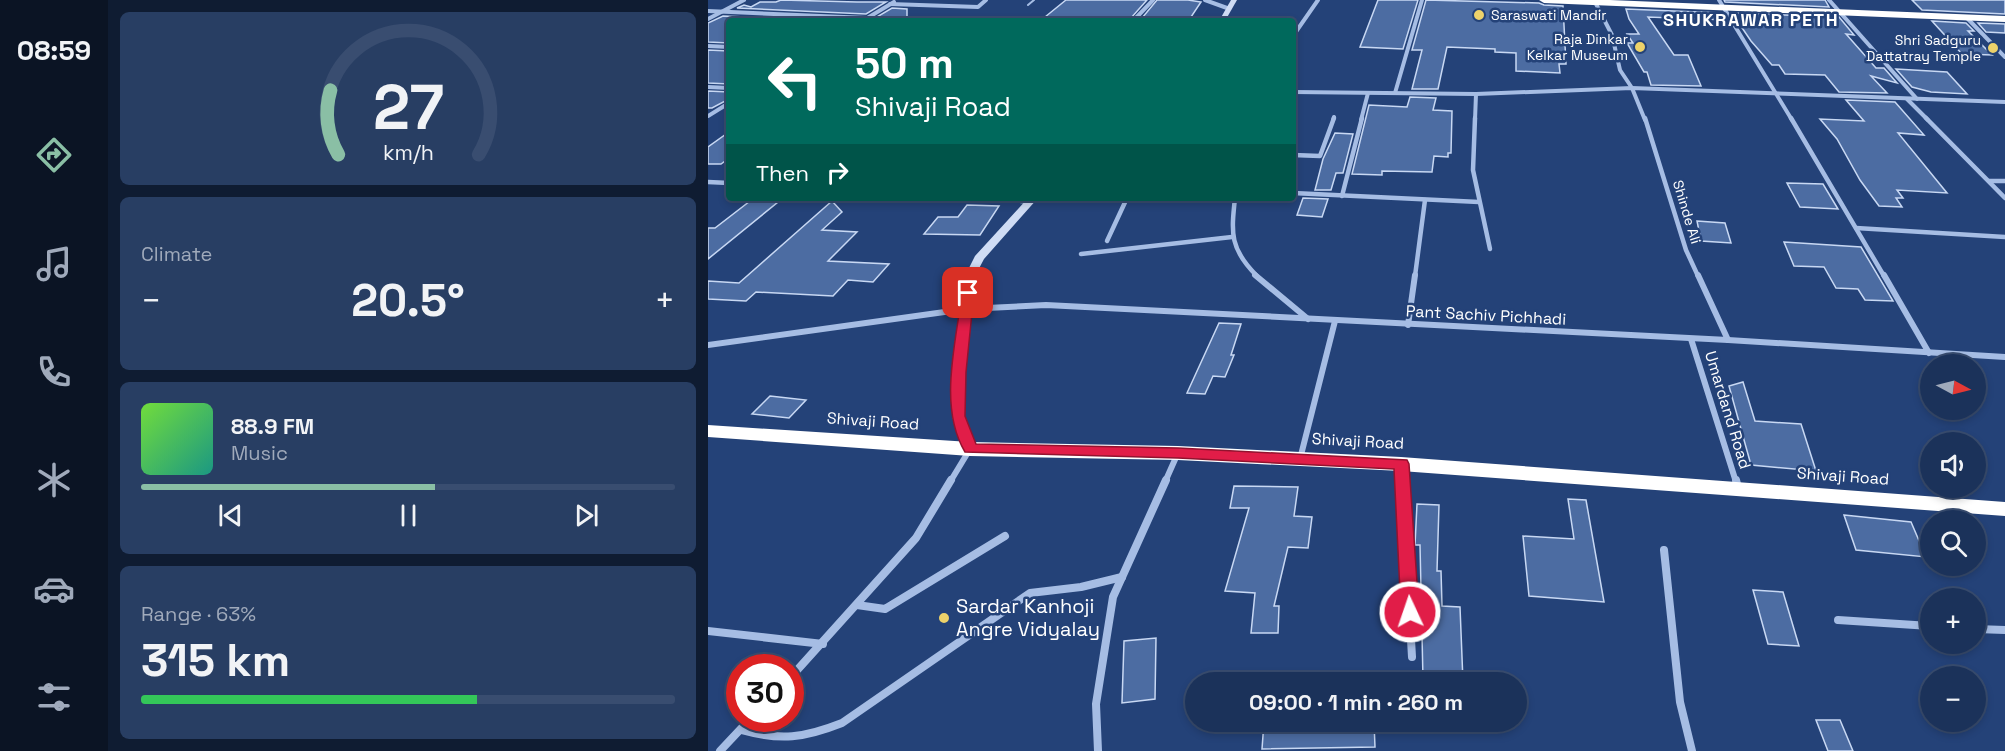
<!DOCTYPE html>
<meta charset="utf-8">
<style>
body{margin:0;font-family:"Space Grotesk",sans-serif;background:#283e63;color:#f1f3f6;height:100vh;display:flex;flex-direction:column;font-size:22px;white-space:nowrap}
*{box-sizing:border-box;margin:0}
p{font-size:20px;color:#a0aabb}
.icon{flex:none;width:33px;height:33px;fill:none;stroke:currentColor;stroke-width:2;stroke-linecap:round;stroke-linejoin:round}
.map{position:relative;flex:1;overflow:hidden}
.sheet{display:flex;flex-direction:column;gap:12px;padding:12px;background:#0f1c32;width:600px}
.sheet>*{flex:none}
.banner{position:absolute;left:18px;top:18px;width:570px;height:183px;border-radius:6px;box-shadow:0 3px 9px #0003,0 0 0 2px #394d70;background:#00695c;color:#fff;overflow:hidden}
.needle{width:39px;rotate:97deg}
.fabs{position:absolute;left:1212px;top:354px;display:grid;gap:12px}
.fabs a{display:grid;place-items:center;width:66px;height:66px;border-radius:50%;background:#1b325a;box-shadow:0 3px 9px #0003,0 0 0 2px #394d70;font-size:30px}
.speed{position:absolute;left:18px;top:654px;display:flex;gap:12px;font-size:30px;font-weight:700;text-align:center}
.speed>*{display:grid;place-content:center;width:78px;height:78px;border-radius:50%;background:#1b325a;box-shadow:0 3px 9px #0003,0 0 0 2px #394d70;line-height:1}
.speed .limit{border:9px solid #d22;background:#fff;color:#111}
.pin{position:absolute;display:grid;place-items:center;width:51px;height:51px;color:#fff;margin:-26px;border-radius:12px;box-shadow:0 3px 9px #0006}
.me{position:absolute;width:66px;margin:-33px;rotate:357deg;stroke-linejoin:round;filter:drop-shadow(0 0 4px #0008)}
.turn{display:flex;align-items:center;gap:21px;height:126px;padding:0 30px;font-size:27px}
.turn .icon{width:78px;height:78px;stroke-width:2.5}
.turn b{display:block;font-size:42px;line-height:51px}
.then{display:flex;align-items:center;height:57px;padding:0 30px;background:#0003;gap:12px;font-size:22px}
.big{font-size:45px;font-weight:600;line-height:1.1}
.sheet .tile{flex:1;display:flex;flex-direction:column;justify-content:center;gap:9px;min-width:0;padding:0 21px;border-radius:9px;background:#283e63}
.sheet .dial{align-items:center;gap:0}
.dial svg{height:156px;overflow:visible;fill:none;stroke:#394d70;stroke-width:7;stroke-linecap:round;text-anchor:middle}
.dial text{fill:#f1f3f6;stroke:none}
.song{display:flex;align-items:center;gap:18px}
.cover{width:72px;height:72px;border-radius:9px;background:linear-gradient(135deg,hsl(100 70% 55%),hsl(170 70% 35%))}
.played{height:6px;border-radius:3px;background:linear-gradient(90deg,#8abfa5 55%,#394d70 55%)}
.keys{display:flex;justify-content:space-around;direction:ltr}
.heat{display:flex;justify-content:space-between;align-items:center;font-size:33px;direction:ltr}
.charge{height:9px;border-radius:4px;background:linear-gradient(90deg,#34c759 63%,#394d70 0)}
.trip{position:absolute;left:477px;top:672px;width:342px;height:60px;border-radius:30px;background:#1b325a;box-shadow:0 3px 9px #0003,0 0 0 2px #394d70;font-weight:600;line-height:60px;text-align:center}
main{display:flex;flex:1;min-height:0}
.tabs{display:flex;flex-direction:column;width:108px;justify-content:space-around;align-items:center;background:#0b1424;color:#a0aabb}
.tabs .icon{width:42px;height:42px}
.tabs .active{color:#8abfa5}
.tabs b{font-size:27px;color:#f1f3f6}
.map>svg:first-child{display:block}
</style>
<main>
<nav class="tabs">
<b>08:59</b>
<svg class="icon active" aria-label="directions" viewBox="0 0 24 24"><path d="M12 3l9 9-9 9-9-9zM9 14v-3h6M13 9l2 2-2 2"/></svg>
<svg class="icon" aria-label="music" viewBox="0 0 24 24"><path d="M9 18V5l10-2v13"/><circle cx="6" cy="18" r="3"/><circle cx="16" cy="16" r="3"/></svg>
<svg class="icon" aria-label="phone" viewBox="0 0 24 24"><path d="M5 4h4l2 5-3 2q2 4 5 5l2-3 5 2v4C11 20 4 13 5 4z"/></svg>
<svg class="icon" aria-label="climate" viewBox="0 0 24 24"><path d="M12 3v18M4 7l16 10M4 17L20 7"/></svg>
<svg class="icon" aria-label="car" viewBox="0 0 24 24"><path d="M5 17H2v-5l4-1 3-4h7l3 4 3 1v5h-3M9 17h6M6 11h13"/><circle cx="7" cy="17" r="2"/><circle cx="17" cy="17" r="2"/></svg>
<svg class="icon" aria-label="filters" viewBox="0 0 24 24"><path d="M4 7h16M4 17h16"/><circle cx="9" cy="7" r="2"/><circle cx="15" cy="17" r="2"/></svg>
</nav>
<section class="sheet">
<div class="tile dial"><svg viewBox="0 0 100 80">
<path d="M14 69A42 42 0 1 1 86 69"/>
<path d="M14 69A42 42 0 0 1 10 36" stroke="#8abfa5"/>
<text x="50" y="56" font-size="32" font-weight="700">27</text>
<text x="50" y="72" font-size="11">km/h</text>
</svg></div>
<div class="tile"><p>Climate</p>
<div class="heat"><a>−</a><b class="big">20.5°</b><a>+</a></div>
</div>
<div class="tile">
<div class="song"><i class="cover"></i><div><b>88.9 FM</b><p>Music</p></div></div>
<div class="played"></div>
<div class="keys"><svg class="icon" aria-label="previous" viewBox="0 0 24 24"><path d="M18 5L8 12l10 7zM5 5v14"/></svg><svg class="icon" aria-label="pause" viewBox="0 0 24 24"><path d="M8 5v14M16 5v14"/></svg><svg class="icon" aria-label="next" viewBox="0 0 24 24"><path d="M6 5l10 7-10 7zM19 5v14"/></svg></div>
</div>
<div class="tile"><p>Range · 63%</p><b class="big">315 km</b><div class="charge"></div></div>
</section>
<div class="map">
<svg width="1297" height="751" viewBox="0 0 1297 751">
<rect width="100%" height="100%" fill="#244278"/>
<g fill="#4c6ca2" stroke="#c8d8f3" stroke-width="1.5">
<polygon points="73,0 149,2 178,2 158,14 29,8 36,5 43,7 52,2 68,2"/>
<polygon points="358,0 439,0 423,18 418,17 415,21 337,17"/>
<polygon points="449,0 480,0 493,2 481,20 434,18"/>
<polygon points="670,0 710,0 695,49 652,47"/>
<polygon points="718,0 831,3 836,5 855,6 858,64 851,64 852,73 808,71 808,53 787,52 787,49 739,47 730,89 704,89 714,50 704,50"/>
<polygon points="1016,0 1117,0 1121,7 1017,2"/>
<polygon points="1204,0 1297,0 1297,14 1214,10"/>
<polygon points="184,8 199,9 199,21 162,21"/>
<polygon points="918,9 1014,13 1018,20 940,17 966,55 980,55 993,86 943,85 939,72 936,72 919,43 925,43 919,34 931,34 921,19"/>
<polygon points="1024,13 1131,17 1146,35 1138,34 1168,68 1176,68 1189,83 1163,76 1179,93 1131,92 1117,75 1077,74 1071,65 1064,65 1043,41"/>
<polygon points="15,16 133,21 21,21 21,43 0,42 0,23"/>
<polygon points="1224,21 1258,23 1266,31 1260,31 1284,55 1254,54"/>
<polygon points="1270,23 1297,24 1297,33 1278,32"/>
<polygon points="0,50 21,51 21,84 0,83"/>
<polygon points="1188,69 1239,72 1259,94 1223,92 1204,87"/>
<polygon points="0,91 21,92 21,99 4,108 0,108"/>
<polygon points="702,97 728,98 725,110 744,111 743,153 740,153 740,157 726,156 724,172 674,171 674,175 644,174 661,105 699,107"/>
<polygon points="1138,100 1187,102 1216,135 1190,133 1239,193 1189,190 1195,198 1188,198 1194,207 1171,206 1152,180 1129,139 1112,119 1156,121"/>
<polygon points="21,132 21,158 13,164 0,164 0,147"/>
<polygon points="627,133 645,134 635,173 628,173 623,190 607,190 615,159"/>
<polygon points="1079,183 1115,184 1130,209 1092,207"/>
<polygon points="46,198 75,198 0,259 0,228 7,228"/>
<polygon points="595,198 620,199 614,217 589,215"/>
<polygon points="124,201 134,212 114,230 149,232 120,261 181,264 165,282 140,280 125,296 48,292 38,301 0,299 0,281 31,283"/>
<polygon points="259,205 291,206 272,235 216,234 230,217 250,217"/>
<polygon points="989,221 1017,223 1023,243 993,241"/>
<polygon points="1076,242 1153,247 1185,301 1157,300 1150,289 1128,288 1116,267 1086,266"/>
<polygon points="511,323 533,324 523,355 526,355 517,377 505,376 497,394 479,393"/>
<polygon points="1035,382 1047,421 1093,424 1108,471 1043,465 1021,386"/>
<polygon points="62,396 98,400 81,418 44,414"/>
<polygon points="526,486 590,487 586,516 604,517 600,548 580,547 566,606 571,606 570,633 543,633 547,593 517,591 541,508 522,508"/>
<polygon points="860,499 878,500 896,602 821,596 815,536 866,539"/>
<polygon points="709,504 731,505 729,571 733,571 734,606 752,607 755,682 715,680 712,545 707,545"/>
<polygon points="1136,515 1203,522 1218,557 1148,550"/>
<polygon points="1045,590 1075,592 1091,646 1060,644"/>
<polygon points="448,638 447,699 414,703 416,641"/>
<polygon points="1108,720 1132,720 1145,751 1120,751"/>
<polygon points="556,722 666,722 667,747 554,749"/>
</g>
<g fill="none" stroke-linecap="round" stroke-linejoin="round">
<polyline stroke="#a6bde4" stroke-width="2" points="320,5 326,0"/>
<g stroke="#a6bde4" stroke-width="4">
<polyline points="497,0 519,8"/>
<polyline points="886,0 904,35 912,70 924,88 937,120"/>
<polyline points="1011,0 1084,120"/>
<polyline points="1121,0 1209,99"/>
<polyline points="182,4 270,7 278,0"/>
<polyline points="0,11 159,18"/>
<polyline points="1258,17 1297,57"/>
<polyline points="0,19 36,0"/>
<polyline points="156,20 186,2"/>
<polyline points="425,21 445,0"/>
<polyline points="585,36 610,0"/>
<polyline points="0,46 21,47"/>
<polyline points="0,87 21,88"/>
<polyline points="585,92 768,94 924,88 1297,102"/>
<polyline points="687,93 714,0"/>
<polyline points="1199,99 1220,120"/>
<polyline points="0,116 21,103"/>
<polyline points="625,120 626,117"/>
<polyline points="653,120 660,93"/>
<polyline points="767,120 768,94"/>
</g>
<g stroke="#a6bde4" stroke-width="4.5">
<polyline points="767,118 765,170 782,249"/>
<polyline points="937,118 978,250 990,276"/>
<polyline points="1083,118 1176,276"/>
<polyline points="1218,118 1297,198"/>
<polyline points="585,155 612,156 626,118"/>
<polyline points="1281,181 1297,181"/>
<polyline points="0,182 21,183"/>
<polyline points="585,193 771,202"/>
<polyline points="634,196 654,118"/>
<polyline points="291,198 320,202"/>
<path d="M 527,198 C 523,234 522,249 549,276"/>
<polyline points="1148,228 1297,237"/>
<polyline points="399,241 419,198"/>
<polyline points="373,254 524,237"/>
<polyline points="707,276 717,200"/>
</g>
<g stroke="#a6bde4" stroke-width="6">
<polyline points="547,275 600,319"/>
<polyline points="990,275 1020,340"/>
<polyline points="1176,275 1221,353"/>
<polyline points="700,325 707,275"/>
<polyline points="983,339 1028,482"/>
<polyline points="0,345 258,309 338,305 1020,340 1297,357"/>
<polyline points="592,459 627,321"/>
<polyline points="693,464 694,482"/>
<polyline points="242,482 262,449"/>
<polyline points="457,482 469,455"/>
</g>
<g stroke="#a6bde4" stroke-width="8">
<polyline points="694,480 704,657"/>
<polyline points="1028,480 1030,488"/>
<polyline points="956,550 972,702 984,751"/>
<polyline points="149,605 177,609 297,536"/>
<polyline points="1130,620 1222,626"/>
<polyline points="1268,629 1297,630"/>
<polyline points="0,631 115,644"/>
<polyline points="82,678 208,538 243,480"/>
<path d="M 33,730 C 73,741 96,738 134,723 L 322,593 L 373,587 L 414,577"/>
<polyline points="12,751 43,718"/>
<polyline points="390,751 388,704 405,597 458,480"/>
</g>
<g fill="#cfdcf4" fill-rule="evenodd">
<polygon points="523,0 529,0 517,21 511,21"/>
<polygon points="320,198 330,198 276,259 266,278 257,372 256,416 269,449 267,452 257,452 255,449 244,416 245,372 256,278 267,256"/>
</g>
<g fill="#fff" fill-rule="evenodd">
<polygon points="831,0 902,0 1297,16 1297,22 836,3"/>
<polygon points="0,425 262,442 470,446 693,457 1297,502 1297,516 693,471 470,460 262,456 0,437"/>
</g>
</g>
<path fill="#e11d48" stroke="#92132f" stroke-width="1.5" d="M 260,290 L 266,293 L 258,372 L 257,416 L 268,444 L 470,448 L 699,460 L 701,464 L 711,612 L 708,617 L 702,619 L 696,617 L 693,612 L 686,469 L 470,458 L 257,452 C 230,407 248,343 254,293 Z"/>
<g fill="#edd26a" stroke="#244278" stroke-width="2">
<circle cx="771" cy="15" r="6"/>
<circle cx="932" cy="47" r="6"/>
<circle cx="1285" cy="48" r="6"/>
<circle cx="236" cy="618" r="6"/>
</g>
<g text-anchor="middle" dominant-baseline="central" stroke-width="5" stroke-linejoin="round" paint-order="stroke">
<g font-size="14" fill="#fff" stroke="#244278" text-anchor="end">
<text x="783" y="15" text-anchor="start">Saraswati Mandir</text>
<text x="920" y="39">Raja Dinkar<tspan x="920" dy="16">Kelkar Museum</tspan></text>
<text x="1273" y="40">Shri Sadguru<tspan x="1273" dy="16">Dattatray Temple</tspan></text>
</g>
<g font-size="14" fill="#fff" stroke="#244278">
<text transform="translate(979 212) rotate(73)">Shinde Ali</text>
</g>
<g font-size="16" fill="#fff" stroke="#244278">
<text transform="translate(778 315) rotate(3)">Pant Sachiv Pichhadi</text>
<text transform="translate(1020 410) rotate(73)">Umardand Road</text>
<text transform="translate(165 421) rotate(4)">Shivaji Road</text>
<text transform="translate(650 441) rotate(3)">Shivaji Road</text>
<text transform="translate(1135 476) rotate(4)">Shivaji Road</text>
</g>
<g font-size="18" font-weight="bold" letter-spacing="1.5" fill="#fff" stroke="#244278">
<text x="1043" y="19">SHUKRAWAR PETH</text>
</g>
<g font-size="20" fill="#fff" stroke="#244278" text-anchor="start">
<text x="248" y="606">Sardar Kanhoji<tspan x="248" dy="23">Angre Vidyalay</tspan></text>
</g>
</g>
</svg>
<div class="fabs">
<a><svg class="needle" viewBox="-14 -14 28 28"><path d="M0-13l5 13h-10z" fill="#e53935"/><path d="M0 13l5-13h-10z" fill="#a0aabb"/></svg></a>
<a><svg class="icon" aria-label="sound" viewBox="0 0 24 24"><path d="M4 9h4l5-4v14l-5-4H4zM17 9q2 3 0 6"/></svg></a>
<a><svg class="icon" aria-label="search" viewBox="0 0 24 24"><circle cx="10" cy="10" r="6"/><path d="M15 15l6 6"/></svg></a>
<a>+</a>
<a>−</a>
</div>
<div class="speed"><div class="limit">30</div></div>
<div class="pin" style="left:260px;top:293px;background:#d93025"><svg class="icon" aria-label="arrive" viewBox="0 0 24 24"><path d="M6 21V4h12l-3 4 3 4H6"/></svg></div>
<svg class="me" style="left:702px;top:612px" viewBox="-20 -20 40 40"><circle r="17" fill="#e11d48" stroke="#fff" stroke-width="3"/><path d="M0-11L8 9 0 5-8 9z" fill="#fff"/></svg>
<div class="trip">09:00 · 1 min · 260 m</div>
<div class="banner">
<div class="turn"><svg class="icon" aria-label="left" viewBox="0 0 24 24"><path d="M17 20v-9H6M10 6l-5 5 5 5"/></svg><div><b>50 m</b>Shivaji Road</div></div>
<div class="then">Then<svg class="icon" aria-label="right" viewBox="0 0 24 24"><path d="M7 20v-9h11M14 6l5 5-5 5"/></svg></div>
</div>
</div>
</main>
